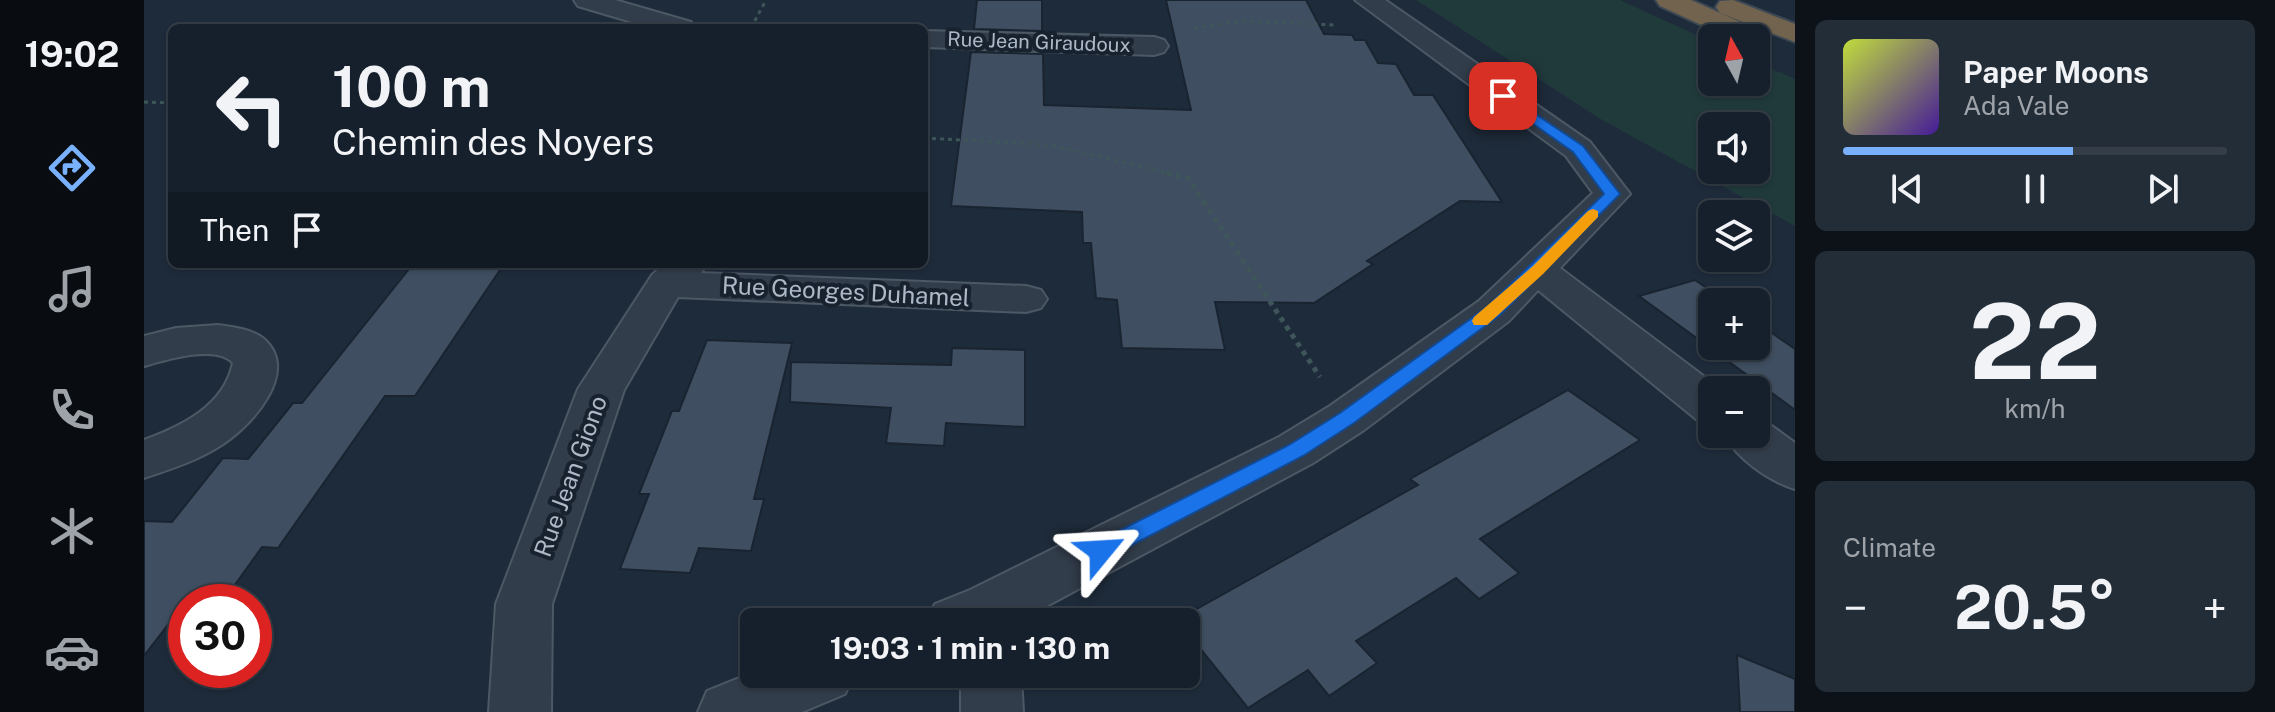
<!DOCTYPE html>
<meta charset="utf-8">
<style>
body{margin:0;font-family:"Public Sans",sans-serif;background:#232d38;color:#f1f3f6;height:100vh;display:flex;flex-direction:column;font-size:30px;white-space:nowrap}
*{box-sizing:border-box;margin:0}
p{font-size:26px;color:#9ea3a9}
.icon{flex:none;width:44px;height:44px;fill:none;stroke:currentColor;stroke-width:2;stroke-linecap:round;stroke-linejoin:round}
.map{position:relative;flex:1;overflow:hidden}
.drawer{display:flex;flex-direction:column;gap:20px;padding:20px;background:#0c1218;width:480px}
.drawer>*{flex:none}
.banner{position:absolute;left:24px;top:24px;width:760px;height:244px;border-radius:12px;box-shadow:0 2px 6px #0004,0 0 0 2px #353e48;background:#16202c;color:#f1f3f6;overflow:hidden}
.needle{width:52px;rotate:352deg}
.controls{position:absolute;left:1554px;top:24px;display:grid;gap:16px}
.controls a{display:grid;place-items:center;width:72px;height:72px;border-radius:12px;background:#16202c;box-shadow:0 2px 6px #0004,0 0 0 2px #353e48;font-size:40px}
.speed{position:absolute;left:24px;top:584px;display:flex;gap:16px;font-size:40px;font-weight:700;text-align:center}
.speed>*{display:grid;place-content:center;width:104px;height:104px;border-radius:50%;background:#16202c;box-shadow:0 2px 6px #0004,0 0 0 2px #353e48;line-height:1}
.speed .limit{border:12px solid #d22;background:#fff;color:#111}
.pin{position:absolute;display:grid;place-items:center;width:68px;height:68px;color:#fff;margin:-34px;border-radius:16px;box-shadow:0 4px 12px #0006}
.me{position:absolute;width:88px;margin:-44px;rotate:63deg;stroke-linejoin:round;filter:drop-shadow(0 0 6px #0008)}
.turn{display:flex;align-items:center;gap:28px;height:168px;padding:0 32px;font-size:36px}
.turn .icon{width:104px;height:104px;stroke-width:2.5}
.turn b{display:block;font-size:56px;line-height:68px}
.then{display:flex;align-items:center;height:76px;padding:0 32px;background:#0003;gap:16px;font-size:30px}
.big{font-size:60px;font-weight:700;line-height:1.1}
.drawer .card{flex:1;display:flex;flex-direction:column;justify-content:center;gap:12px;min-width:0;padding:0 28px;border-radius:12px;background:#232d38}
.drawer .dial{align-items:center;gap:0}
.dial b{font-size:104px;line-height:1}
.song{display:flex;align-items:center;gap:24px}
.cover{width:96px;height:96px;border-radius:12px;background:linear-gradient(135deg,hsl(70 70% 55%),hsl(260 70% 35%))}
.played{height:8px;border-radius:4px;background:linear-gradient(90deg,#7ab1ff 60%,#353e48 60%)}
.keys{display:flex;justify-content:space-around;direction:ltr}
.heat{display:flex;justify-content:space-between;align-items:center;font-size:44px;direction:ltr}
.trip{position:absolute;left:596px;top:608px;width:460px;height:80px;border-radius:12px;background:#16202c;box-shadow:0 2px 6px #0004,0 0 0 2px #353e48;font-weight:700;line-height:80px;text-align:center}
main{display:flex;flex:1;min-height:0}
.tabs{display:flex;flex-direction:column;width:144px;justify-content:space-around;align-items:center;background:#090d12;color:#9ea3a9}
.tabs .icon{width:56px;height:56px}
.tabs .on{color:#7ab1ff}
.tabs b{font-size:36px;color:#f1f3f6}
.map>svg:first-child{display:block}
</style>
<main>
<nav class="tabs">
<b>19:02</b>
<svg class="icon on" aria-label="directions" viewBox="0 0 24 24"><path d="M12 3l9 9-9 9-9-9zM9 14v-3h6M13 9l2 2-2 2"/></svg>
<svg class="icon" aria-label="music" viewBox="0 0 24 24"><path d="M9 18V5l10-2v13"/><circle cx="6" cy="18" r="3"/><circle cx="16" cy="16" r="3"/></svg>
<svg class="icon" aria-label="phone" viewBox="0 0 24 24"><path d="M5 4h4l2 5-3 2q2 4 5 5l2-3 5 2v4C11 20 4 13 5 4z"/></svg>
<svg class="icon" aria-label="climate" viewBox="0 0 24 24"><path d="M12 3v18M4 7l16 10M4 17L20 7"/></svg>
<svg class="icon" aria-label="car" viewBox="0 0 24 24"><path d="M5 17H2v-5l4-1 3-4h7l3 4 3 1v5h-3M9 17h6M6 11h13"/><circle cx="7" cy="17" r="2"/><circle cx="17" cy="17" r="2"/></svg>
</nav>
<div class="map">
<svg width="1651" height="712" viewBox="0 0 1651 712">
<rect width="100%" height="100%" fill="#1e2b3a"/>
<path fill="#20393b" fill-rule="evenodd" d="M 1272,0 L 1476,0 L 1568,42 L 1568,82 L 1612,82 L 1612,62 L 1651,79 L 1651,226 L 1458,120 ZM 1568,126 L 1612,126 L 1612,170 L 1568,170 Z"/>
<g fill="#3f4e60" stroke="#1a2431" stroke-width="2">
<polygon points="833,0 898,0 898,31 830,29"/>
<polygon points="1022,0 1162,0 1180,34 1208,35 1211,40 1221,40 1234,63 1252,64 1270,95 1289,95 1358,202 1316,201 1223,261 1229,264 1170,303 1071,302 1081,350 978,348 973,300 952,298 947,243 939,243 938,212 807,206 827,52 899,54 900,105 1047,110"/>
<polygon points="269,264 360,264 271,396 241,396 134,548 118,547 80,600 43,600 0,656 0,521 28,522 79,458 104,459 149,403 158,403"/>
<polygon points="1551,280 1583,302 1568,302 1568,346 1612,346 1612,322 1651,349 1651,410 1495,296"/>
<polygon points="563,340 648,343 610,499 620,499 607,551 555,548 546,573 476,569 505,494 495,494 528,411 535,411"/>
<polygon points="808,348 881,350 881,427 802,423 800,446 742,443 747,408 646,402 647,362 807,365"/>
<polygon points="1424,390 1496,440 1336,539 1375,573 1335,599 1312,578 1212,641 1233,663 1185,696 1164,670 1104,708 1042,631 1042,622 1033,620 1274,485 1266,479"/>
<polygon points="1593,655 1651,679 1651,712 1596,712"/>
</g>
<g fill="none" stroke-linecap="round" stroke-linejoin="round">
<defs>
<g id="minor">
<polygon points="430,0 471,0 547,22 551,28 508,28 434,6"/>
<polygon points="1211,0 1241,0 1446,142 1486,194 1416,268 1578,390 1568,390 1568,424 1552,419 1394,290 1365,321 1220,430 1169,463 873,622 782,622 791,604 826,590 1135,437 1186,406 1335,301 1449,193 1422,156"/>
<polygon points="780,31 1010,37 1020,40 1024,46 1020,52 1010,55 780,47"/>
<polygon points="520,264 563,264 557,273 882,286 897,290 903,299 897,308 882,312 534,297 480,390 408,604 407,712 345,712 352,604 434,389 508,275"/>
<path d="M 74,325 C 88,327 108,329 120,339 C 157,372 107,426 79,444 C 55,460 27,469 0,478 L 0,440 C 38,426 80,406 89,363 C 72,344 22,360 0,366 L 0,336 L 32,328 Z"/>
<path d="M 1612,418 L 1621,421 L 1651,443 L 1651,489 C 1625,481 1593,459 1580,434 L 1612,434 Z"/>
<polygon points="610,672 610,674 710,674 701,694 658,712 554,712 563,691"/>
<polygon points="817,674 877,674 879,712 817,712"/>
</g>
<g id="highway">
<polygon points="1512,0 1547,0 1619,32 1623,38 1619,44 1612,46 1612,38 1586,38 1516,6"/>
<polygon points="1589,0 1651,24 1651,42 1576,13 1572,7 1576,1"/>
</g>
</defs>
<use href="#minor" stroke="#4d5865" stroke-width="4"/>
<use href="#highway" stroke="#3d4855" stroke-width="4"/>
<g stroke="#3e5659" stroke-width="3" stroke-dasharray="4 4" stroke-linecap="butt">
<polyline points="194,28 205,25 222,28"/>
<polyline points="607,28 622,0"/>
<polyline points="1050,28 1098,21 1192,25"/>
<polyline points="0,102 28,103"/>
<polyline points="780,138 908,145 1031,175"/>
</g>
<polyline stroke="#3e5659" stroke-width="5" stroke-dasharray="5 5" stroke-linecap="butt" points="1022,173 1044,178 1176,377"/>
<use href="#minor" fill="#323d4b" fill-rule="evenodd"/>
<use href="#highway" fill="#71634e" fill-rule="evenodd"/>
</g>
<polygon fill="#1a73e8" stroke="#114b97" stroke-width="2" points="1359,92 1439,146 1476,194 1473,197 1356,315 1210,423 1159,456 965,557 957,560 949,557 946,551 949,544 1145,445 1196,413 1343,307 1460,194 1429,152 1354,99 1352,96"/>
<polygon fill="#f59e0b" points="1449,209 1454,211 1454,217 1399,274 1343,325 1330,325 1328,321 1330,317 1388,267 1444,211"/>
<g text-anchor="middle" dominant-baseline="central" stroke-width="8" stroke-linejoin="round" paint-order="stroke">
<g font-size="20" fill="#adb8c7" stroke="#18222f">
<text transform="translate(895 42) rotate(2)">Rue Jean Giraudoux</text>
</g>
<g font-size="24" fill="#adb8c7" stroke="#18222f">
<text transform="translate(702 291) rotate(3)">Rue Georges Duhamel</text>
<text transform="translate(426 476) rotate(-70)">Rue Jean Giono</text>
</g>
</g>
</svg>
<div class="controls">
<a><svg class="needle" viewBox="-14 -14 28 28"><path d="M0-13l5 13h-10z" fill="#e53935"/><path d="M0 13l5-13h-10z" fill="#9ea3a9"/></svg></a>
<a><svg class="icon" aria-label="sound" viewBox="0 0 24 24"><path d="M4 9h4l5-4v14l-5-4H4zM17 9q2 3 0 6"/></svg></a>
<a><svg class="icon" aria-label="layers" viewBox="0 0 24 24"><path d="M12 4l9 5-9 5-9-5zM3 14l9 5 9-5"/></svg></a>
<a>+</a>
<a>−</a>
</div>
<div class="speed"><div class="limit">30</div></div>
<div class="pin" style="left:1359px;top:96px;background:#d93025"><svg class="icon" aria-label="arrive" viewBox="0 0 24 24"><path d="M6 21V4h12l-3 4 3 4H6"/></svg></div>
<svg class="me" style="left:957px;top:551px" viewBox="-20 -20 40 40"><path d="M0-17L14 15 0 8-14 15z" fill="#1a73e8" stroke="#fff" stroke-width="4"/></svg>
<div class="trip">19:03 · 1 min · 130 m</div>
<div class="banner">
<div class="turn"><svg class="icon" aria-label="left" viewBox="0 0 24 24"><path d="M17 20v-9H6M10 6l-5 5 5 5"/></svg><div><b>100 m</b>Chemin des Noyers</div></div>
<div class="then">Then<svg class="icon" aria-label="arrive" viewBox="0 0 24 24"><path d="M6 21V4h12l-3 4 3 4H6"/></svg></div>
</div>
</div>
<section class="drawer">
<div class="card">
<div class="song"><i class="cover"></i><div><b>Paper Moons</b><p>Ada Vale</p></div></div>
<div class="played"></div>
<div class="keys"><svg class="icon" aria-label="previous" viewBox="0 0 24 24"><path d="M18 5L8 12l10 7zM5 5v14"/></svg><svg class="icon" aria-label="pause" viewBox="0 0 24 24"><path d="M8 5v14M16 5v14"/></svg><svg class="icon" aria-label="next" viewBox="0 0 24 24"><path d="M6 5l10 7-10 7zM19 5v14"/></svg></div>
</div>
<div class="card dial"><b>22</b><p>km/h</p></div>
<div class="card"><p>Climate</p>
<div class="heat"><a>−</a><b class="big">20.5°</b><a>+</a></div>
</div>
</section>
</main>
